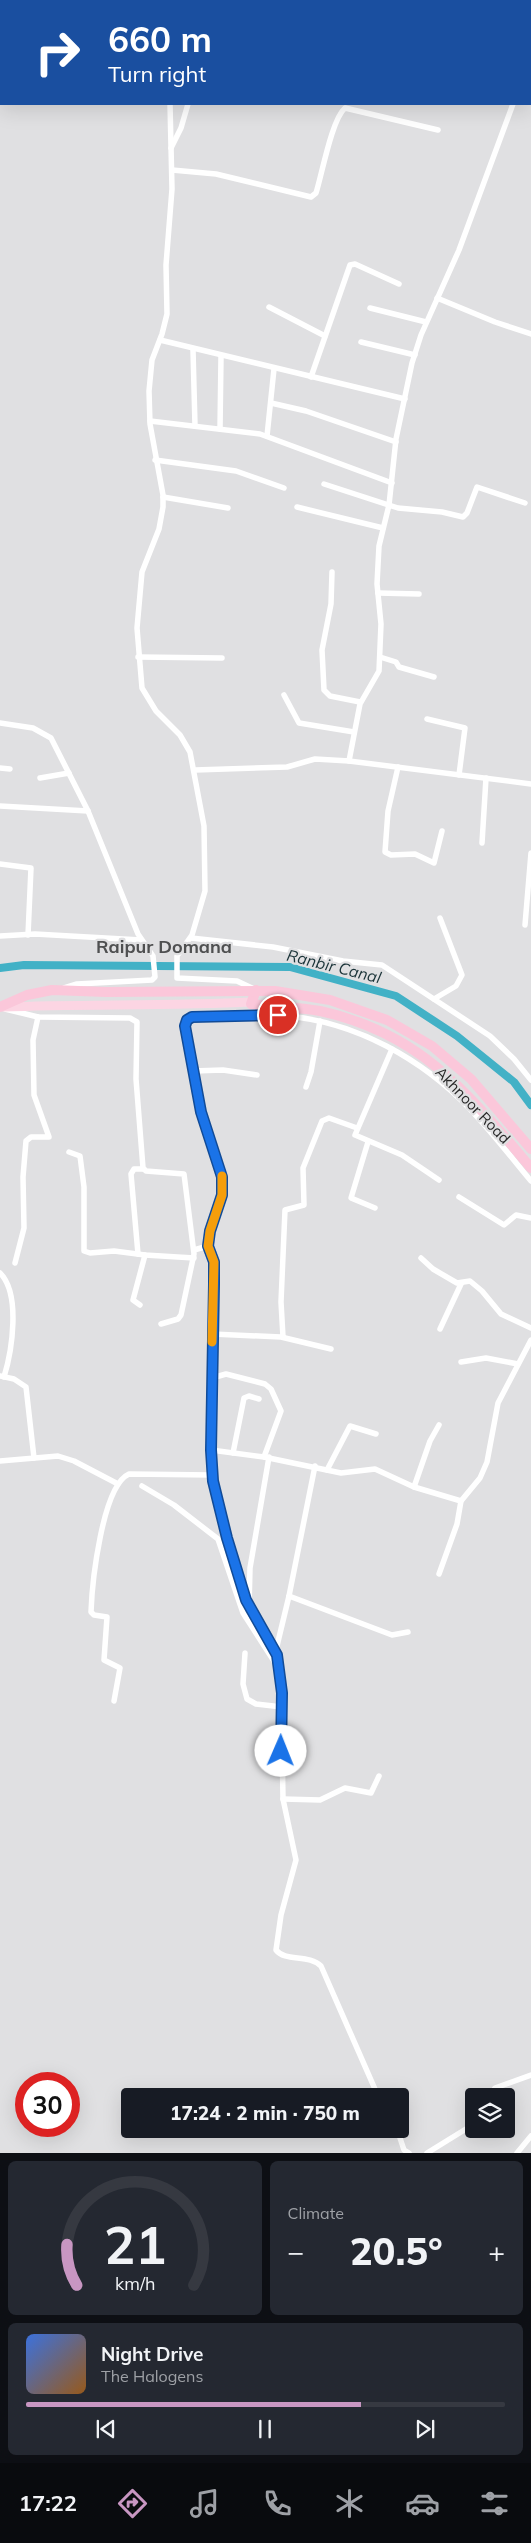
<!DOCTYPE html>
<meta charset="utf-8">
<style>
body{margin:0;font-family:Mulish,sans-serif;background:#242831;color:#f1f3f6;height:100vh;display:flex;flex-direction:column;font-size:19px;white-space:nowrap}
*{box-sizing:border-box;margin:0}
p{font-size:16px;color:#9ea1a6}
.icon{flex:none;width:28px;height:28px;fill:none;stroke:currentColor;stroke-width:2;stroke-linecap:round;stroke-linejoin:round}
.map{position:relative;height:2153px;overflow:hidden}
.side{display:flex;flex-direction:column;gap:8px;padding:8px;background:#0d0f14;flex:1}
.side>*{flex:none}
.top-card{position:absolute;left:0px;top:0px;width:531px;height:105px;box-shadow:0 5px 20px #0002;background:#1a4fa0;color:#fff;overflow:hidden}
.fabs{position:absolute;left:465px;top:2088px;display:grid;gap:10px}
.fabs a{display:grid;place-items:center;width:50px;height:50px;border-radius:5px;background:#171b24;box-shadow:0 5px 20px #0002;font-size:25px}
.speed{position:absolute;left:15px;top:2072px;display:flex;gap:10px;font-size:25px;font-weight:700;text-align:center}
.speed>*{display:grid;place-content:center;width:65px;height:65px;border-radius:50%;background:#171b24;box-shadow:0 5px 20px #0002;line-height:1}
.speed .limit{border:8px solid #d22;background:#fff;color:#111}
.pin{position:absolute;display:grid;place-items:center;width:42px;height:42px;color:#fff;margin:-21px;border:2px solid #fff;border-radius:50%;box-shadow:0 1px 5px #0007}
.me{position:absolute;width:55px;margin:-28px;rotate:1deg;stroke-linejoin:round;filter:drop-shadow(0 0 4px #0008)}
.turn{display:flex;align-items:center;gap:18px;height:105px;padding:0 25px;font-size:22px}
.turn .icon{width:65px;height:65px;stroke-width:2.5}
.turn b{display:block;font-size:35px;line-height:42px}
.big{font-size:38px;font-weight:800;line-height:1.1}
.side .card{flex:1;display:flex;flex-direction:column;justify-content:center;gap:8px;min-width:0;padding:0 18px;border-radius:8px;background:#242831}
.side .dial{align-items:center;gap:0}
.dial svg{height:130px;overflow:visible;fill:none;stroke:#363941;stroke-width:7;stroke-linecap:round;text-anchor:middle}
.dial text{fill:#f1f3f6;stroke:none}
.song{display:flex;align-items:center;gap:15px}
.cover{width:60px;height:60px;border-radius:8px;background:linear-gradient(135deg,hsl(220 70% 55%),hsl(30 70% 35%))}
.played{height:5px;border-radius:2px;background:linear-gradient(90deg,#c896c2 70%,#363941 70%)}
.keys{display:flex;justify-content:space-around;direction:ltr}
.heat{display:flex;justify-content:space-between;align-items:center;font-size:28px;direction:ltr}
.side .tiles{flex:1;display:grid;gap:8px;grid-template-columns:1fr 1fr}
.card:last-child{grid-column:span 2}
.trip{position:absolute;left:121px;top:2088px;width:288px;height:50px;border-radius:5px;background:#171b24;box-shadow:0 5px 20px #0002;font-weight:800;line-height:50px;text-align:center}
.menu{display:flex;height:80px;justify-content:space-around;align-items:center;background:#090b0e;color:#9ea1a6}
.menu .icon{width:35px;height:35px}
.menu .current{color:#c896c2}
.menu b{font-size:22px;color:#f1f3f6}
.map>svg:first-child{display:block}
</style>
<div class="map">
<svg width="531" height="2153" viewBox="0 0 531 2153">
<rect width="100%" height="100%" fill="#e0e0e2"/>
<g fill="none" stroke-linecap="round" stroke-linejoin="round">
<polyline stroke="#42b1c6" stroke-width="8" points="0,968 24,965 290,967 396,996 457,1036 514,1082 531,1105"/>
<g stroke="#fff" stroke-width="5.5">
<polyline points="161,0 161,1"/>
<polyline points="245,1 245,0"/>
<polyline points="530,65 531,63"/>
<polyline points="170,104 172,189 166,265 167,314 162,334 152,360 149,391 150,424 163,495 163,507 159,529 142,572 137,628 142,688 156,711 180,735 190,752 204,826 205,891 192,935 177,956 177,978 237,981 254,989"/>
<polyline points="171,148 181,128 188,104"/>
<path d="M 172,170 L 216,174 L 311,197 L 316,193 C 322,174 332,119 345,108 L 438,130"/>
<polyline points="437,298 495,322 531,334"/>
<polyline points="269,307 325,336"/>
<polyline points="370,308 426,322"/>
<polyline points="160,340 405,399"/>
<polyline points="361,342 415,355"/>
<polyline points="193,350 195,426"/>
<polyline points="311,377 350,265 355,264 399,284"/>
<polyline points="271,403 306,411 396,442"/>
<polyline points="150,421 260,434 392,483"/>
<polyline points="220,429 221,357"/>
<polyline points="267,436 274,369"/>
<polyline points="155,460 236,471 284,488"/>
<polyline points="324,484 398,508 442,512 463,517 467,513 477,487 525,503"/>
<polyline points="163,497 228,508"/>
<polyline points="297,507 383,528"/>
<polyline points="332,572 331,604 322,650 324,690 330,696 360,702"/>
<polyline points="378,593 419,594"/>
<polyline points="138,657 222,658"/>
<polyline points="380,657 396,662 399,667 434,677"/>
<polyline points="284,695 299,723 354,732"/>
<polyline points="427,719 465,728 459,775"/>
<polyline points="0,723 33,728 51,738 88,811 138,934 153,956 155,977 152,980 77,984 64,988"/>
<polyline points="349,761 531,784"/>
<polyline points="398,767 388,811 385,852 391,855 415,854 434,863 442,831"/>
<polyline points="0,768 10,769"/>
<polyline points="195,770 287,767 315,759 349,761 360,704 379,671 381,624 377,584 379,546 389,505 396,439 412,363 421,335 459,250 513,104"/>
<polyline points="40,778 69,773"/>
<polyline points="0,806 88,811"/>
<polyline points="482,843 486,778"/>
<polyline points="0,864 31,868 28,935"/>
<polyline points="525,925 531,853"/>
<polyline points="0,936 35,934 141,940"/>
<polyline points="191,938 273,947 343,961 382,965 490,1036 514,1059 531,1080"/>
<polyline points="434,999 456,986 462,975 440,918"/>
<polyline points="5,1009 38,1017 130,1018 137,1022 136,1079 143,1168 146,1171 184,1174 194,1254 181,1315 178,1319 161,1324"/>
<polyline points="392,1049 355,1135 402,1155 439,1180"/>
<polyline points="193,1071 223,1070 257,1075"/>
<polyline points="306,1087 311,1072 320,1021"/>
<polyline points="368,1142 351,1198 375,1208"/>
<polyline points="69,1152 80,1156 84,1187 84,1251 90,1253 114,1251 145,1255 194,1258"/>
<polyline points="459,1197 504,1225 516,1215 531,1218"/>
<path d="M 208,1246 L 213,1262 L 214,1284 L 211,1450 L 213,1481 L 227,1538 L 246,1600 L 254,1617 L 276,1650 L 281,1682 L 283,1799 L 296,1860 L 281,1915 L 276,1950 C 285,1962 309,1954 321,1966 L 378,2096"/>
<path d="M 194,1250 L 208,1246 L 210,1231 L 222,1195 L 222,1177 L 197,1096 L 185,1026 L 187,1020 L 192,1017 C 224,1015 256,1013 287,1016 C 356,1022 422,1059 470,1109 C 491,1131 511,1157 531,1181"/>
<polyline points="138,1254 131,1174 134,1169 143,1169"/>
<polyline points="421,1258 433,1269 457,1283 470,1281 482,1291 501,1314 531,1328"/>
<polyline points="15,1263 24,1228 23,1177 26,1141 31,1137 49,1137 34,1095 33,1040 38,1017"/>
<path d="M 0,1273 C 21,1294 12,1351 4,1377"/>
<polyline points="140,1305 133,1300 145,1255"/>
<polyline points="440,1329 461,1284"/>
<polyline points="212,1334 281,1337 331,1349"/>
<polyline points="283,1337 281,1302 285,1210 304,1205 303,1168 322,1121 329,1118 357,1128"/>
<polyline points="461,1362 486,1358 518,1364"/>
<polyline points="0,1376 14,1379 26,1387 34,1458"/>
<polyline points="212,1378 226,1374 265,1384 271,1389 281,1411 264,1457"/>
<polyline points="211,1450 264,1457 341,1473 375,1469 414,1487 461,1501"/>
<polyline points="233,1453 244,1398 249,1396 259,1399"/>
<polyline points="0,1461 58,1456 74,1461 118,1484"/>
<polyline points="327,1470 350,1426 376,1434"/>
<polyline points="142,1486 174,1505 218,1539 243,1613 279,1669"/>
<polyline points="414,1487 430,1441 439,1425"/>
<polyline points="439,1574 457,1524 461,1501 480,1478 487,1462 498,1403 531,1340"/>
<polyline points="289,1596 392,1635 408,1632"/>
<polyline points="249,1608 250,1568 269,1457"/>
<polyline points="276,1650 289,1596 315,1466"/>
<polyline points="245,1653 243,1684 247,1699 256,1704 282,1707"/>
<path d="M 114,1701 L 120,1668 L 104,1660 L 107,1617 L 94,1615 L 91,1612 C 92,1584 102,1486 129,1474 L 212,1475"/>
<polyline points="283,1799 320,1800 345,1788 371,1793 379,1776"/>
<polyline points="490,2096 495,2088 531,2075"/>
<polyline points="397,2129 404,2150 409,2153"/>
<polyline points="427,2153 474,2124"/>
<polyline points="517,2153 531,2136"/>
</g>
<path stroke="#fcd5e3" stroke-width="9" d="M 3,1007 C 86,1004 169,1006 252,1002"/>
<g stroke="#fbc7da" stroke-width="10">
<path d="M 256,990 L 251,1004 C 274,1007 298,1007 320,1011 C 421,1033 468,1093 531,1168"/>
<polyline points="0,1007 27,995 52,990 106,992 275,991 330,1000 387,1020 432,1046 471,1079 531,1149"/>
</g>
</g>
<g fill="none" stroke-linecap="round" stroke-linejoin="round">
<defs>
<polyline id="route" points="278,1015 192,1017 187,1020 185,1026 201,1112 222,1177 222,1195 210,1231 208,1246 214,1262 214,1284 211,1450 213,1481 227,1538 246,1600 277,1655 282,1693 281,1751"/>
</defs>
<use href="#route" stroke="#114b97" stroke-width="12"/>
<use href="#route" stroke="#1a73e8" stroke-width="9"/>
<polyline stroke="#f59e0b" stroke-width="9" points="212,1342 214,1262 208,1246 210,1231 222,1195 222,1176"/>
</g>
<g text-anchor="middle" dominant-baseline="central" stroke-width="4.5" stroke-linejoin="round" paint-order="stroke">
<g font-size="15" fill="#282828" stroke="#e0e0e2">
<text transform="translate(473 1105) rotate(46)">Akhnoor Road</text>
</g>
<g font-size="16" font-style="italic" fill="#1a3338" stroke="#e0e0e2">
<text transform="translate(334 966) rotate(14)">Ranbir Canal</text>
</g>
<g font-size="18" font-weight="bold" fill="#4f5051" stroke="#e0e0e2">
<text x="164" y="946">Raipur Domana</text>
</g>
</g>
</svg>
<div class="fabs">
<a><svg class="icon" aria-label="layers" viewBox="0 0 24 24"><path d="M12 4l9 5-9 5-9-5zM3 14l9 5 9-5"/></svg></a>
</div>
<div class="speed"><div class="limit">30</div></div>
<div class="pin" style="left:278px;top:1015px;background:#d93025"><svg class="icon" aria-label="arrive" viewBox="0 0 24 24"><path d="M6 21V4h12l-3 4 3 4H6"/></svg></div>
<svg class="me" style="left:281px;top:1751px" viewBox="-20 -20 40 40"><circle r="19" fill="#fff"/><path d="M0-13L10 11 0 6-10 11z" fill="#1a73e8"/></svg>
<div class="trip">17:24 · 2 min · 750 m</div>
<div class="top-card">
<div class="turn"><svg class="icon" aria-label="right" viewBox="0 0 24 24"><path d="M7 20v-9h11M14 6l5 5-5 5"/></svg><div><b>660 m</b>Turn right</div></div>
</div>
</div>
<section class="side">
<div class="tiles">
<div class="card dial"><svg viewBox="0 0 100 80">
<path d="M14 69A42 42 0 1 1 86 69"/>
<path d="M14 69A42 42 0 0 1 8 44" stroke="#c896c2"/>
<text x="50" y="56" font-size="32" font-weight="700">21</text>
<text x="50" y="72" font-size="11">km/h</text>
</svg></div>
<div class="card"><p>Climate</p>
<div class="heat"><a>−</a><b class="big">20.5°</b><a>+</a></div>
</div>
<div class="card">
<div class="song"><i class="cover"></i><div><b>Night Drive</b><p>The Halogens</p></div></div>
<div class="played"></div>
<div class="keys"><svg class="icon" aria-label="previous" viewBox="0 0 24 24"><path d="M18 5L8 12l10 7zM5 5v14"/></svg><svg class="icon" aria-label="pause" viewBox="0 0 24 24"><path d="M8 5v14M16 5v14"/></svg><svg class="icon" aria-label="next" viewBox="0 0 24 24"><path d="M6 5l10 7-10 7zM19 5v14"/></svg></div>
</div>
</div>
</section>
<nav class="menu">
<b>17:22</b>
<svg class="icon current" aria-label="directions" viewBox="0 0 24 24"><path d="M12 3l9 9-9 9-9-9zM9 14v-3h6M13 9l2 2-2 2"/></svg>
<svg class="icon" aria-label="music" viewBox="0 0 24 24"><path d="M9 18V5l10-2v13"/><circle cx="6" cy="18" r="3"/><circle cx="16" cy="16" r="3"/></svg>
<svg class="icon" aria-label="phone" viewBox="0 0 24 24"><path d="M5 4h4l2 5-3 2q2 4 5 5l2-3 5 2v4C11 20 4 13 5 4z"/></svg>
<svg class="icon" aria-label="climate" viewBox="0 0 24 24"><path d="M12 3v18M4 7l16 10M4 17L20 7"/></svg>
<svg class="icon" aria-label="car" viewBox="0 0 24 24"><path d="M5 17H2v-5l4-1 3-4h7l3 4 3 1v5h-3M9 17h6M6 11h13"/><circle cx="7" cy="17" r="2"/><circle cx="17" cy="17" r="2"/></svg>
<svg class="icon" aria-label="filters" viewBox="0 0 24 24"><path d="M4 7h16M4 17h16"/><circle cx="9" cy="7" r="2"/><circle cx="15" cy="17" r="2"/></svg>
</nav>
